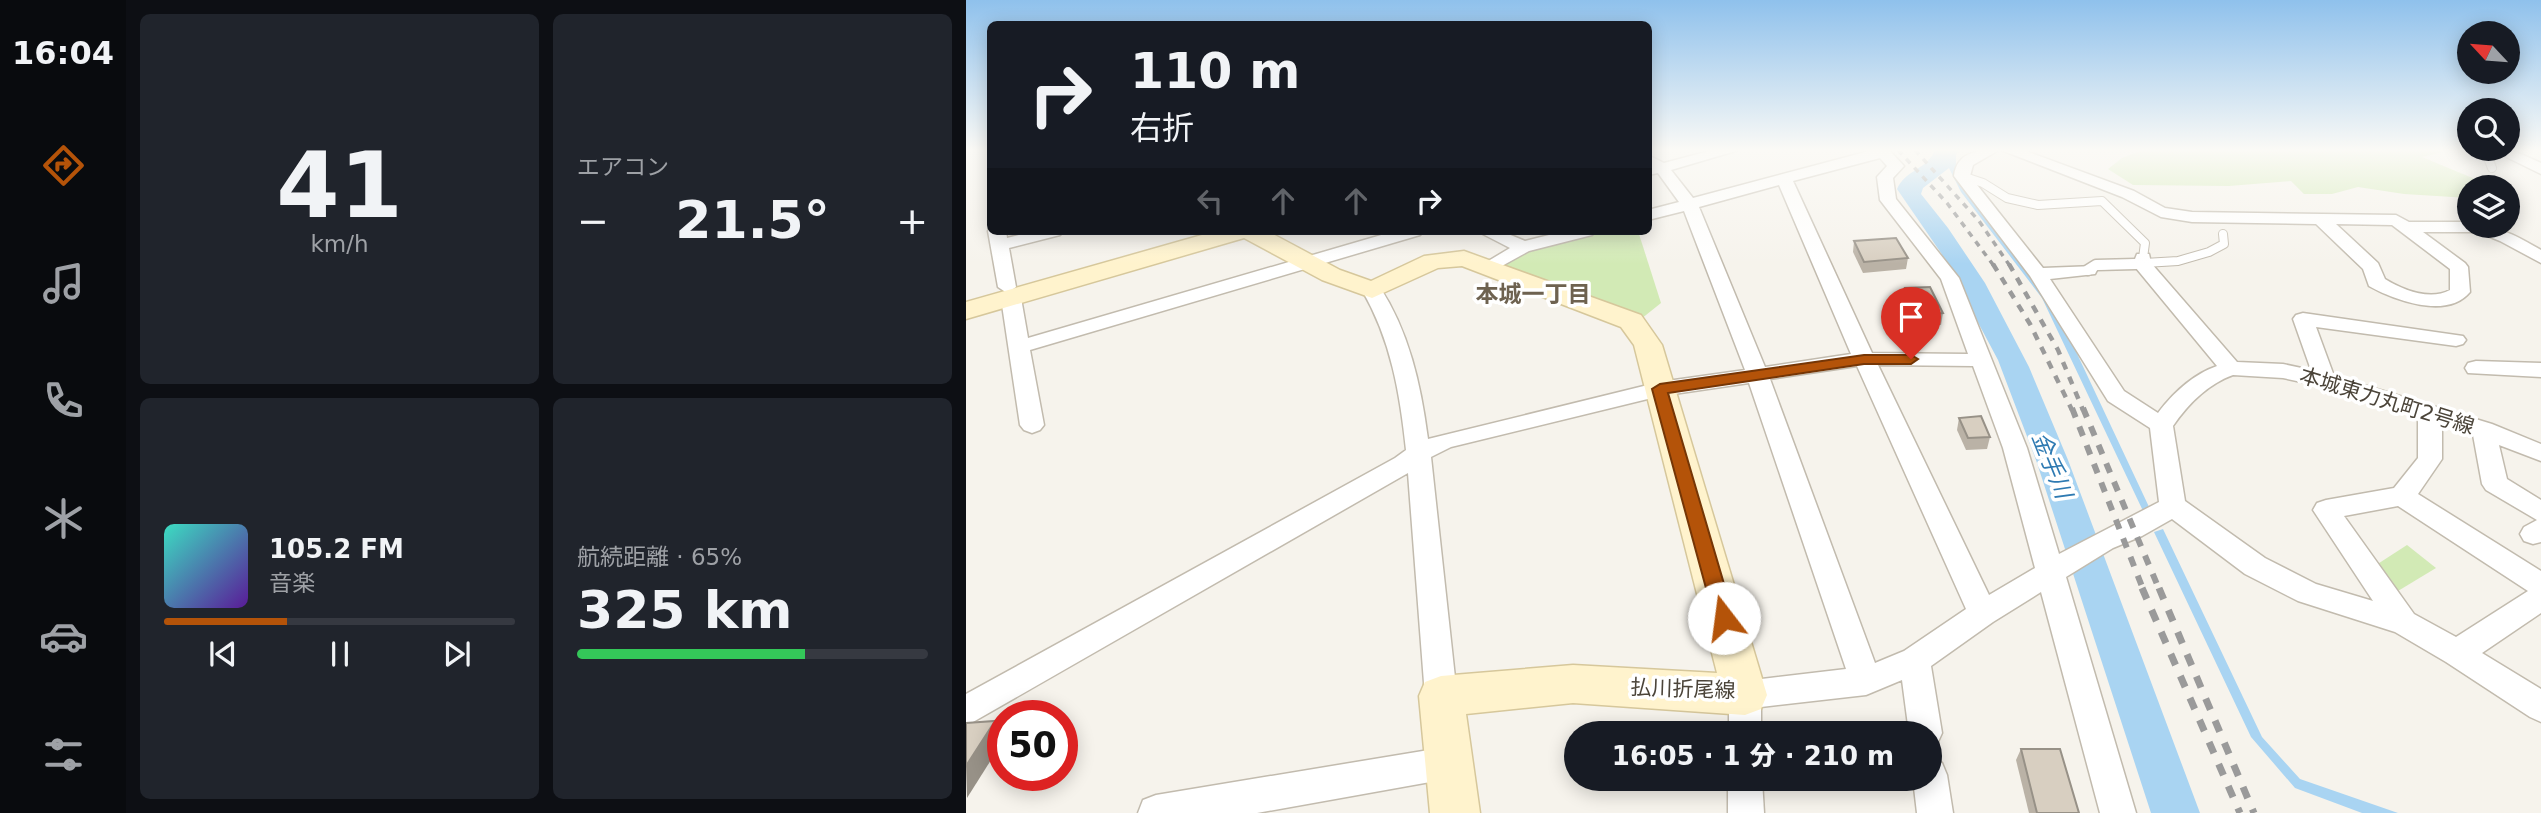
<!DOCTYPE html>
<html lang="ja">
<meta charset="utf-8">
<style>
body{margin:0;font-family:"DejaVu Sans","Noto Sans JP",sans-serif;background:#20242c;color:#f1f3f6;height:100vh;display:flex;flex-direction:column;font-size:26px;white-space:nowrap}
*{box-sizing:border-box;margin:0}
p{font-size:23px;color:#9ea1a6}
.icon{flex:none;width:38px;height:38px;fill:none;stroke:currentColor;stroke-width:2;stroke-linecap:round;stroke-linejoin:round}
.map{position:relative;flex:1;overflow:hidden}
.drawer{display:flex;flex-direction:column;gap:14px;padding:14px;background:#0d0f14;width:840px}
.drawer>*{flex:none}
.guide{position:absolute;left:21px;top:21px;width:665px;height:214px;border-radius:10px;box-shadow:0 4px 18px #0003;background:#171b24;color:#f1f3f6;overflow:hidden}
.needle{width:46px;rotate:296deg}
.fabs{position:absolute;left:1491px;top:21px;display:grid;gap:14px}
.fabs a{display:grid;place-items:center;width:63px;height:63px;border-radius:50%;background:#171b24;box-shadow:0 4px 18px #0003;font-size:35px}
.speed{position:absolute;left:21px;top:700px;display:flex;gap:14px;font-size:35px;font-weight:700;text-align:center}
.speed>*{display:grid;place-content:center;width:91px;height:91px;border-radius:50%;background:#171b24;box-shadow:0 4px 18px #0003;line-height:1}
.speed .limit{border:10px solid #d22;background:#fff;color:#111}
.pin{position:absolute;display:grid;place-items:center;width:60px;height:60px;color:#fff;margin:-72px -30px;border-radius:50% 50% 50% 0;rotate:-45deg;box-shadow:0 0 7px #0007}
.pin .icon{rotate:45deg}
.me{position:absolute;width:77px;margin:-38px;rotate:345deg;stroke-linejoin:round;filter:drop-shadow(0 0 5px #0008)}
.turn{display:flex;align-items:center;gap:24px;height:147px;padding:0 28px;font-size:32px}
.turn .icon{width:91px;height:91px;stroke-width:2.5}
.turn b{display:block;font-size:49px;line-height:60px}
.lanes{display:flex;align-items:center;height:66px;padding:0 28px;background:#0003;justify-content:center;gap:35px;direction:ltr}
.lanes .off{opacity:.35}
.big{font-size:52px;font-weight:800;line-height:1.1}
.drawer .widget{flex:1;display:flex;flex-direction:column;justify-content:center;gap:10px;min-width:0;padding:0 24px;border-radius:10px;background:#20242c}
.drawer .dial{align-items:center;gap:0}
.dial b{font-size:91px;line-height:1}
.song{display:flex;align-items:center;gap:21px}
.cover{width:84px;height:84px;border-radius:10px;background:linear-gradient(135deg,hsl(170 70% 55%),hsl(270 70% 35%))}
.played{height:7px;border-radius:4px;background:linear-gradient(90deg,#b45309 35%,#363941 35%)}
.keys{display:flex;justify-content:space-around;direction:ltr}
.heat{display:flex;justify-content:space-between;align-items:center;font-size:38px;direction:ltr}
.charge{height:10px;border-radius:5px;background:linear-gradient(90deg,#34c759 65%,#363941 0)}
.drawer .tiles{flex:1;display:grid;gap:14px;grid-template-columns:repeat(2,1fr)}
.trip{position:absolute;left:598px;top:721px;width:378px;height:70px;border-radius:35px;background:#171b24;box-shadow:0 4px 18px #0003;font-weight:800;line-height:70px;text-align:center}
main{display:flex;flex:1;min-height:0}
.tabs{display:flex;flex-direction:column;width:126px;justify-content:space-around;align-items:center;background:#090b0e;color:#9ea1a6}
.tabs .icon{width:49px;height:49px}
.tabs .selected{color:#b45309}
.tabs b{font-size:32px;color:#f1f3f6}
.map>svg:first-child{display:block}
</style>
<main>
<nav class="tabs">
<b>16:04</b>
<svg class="icon selected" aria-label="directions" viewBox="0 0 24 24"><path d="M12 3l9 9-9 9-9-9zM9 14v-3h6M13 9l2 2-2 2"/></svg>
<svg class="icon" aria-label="music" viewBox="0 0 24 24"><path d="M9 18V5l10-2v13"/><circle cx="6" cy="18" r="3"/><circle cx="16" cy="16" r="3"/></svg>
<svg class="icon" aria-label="phone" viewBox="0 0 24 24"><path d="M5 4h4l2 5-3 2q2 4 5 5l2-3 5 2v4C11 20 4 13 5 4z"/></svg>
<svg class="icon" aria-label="climate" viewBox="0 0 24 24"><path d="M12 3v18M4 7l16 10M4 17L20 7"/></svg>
<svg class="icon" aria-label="car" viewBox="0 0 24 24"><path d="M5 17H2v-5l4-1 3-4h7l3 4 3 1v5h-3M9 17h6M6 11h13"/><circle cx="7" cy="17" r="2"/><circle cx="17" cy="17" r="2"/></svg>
<svg class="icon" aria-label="filters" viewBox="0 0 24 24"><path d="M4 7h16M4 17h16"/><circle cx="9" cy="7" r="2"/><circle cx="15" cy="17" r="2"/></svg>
</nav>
<section class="drawer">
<div class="tiles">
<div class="widget dial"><b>41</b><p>km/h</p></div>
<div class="widget"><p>エアコン</p>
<div class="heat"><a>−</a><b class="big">21.5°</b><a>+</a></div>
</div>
<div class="widget">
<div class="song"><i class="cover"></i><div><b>105.2 FM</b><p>音楽</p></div></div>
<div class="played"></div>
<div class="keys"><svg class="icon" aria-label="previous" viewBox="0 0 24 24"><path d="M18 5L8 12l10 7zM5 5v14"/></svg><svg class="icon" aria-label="pause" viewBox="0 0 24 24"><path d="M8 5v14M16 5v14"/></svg><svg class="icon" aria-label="next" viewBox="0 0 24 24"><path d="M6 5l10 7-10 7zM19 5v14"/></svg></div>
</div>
<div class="widget"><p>航続距離 · 65%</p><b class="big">325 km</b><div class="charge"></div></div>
</div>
</section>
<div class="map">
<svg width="1575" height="813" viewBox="0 0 1575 813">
<rect width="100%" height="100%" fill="#f6f3ec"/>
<g fill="#d2eab5">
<polygon points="1176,150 1473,150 1477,152 1456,157 1528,187 1503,187 1503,198 1438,194 1392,187 1366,194 1338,194 1325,181 1263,186 1167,185 1142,169 1156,158"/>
<polygon points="641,231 672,231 695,303 675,319 538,266 562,249"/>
<polygon points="1441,545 1470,568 1427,594 1407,567"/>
</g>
<g fill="#a9d4f2">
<path d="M 969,150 L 993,150 L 990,155 L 990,177 L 1078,292 L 1098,326 L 1184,509 L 1178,513 L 1076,298 L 995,192 L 983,168 L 957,188 L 955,194 L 982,228 L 1019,283 L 1063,367 L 1102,460 L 1234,813 L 1185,813 L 1070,460 L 1032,360 L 975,253 L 931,189 C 939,170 962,169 969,150 Z"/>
<polygon points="1197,529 1296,737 1334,779 1432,813 1396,813 1329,788 1285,737 1188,532"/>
</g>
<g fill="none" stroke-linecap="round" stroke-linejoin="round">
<defs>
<g id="lane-far1">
<polyline points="1519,150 1526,168"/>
<polyline points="996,176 1017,183 1041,198 1072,205 1136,201 1179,243 1177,258"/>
<polyline points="1128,266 1212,261 1243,252 1258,244 1257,234"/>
</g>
<polyline id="lane" points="1122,270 1130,265 1170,264"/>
<g id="street">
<path d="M 747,150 L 773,150 L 705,170 L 727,198 L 907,150 L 923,150 L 938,166 L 927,178 L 930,199 L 993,278 L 1061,448 L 1093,554 L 1193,502 L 1184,428 L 1142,401 L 1064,276 L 988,176 C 991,151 1013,150 1033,150 L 1007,165 L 1004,176 L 1077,268 L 1129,266 L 1131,270 L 1129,274 L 1084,279 L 1158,391 L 1192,413 C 1207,393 1228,374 1251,366 L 1170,268 L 1167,264 L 1171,254 L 1183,254 L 1185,263 L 1271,362 L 1317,364 L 1345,370 L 1327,319 L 1330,315 L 1337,313 L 1497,336 L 1500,340 L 1497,344 L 1490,346 L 1350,327 L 1368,376 L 1526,424 L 1575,444 L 1575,461 L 1533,445 L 1541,479 L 1575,500 L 1575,542 L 1567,544 L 1558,541 L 1554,534 L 1558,527 L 1571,520 L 1520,490 L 1516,484 L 1507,435 L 1476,425 L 1476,459 L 1452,494 L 1575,571 L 1575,613 L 1516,653 L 1575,689 L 1575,722 L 1564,717 L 1480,662 L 1429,632 L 1332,601 L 1279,574 L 1206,519 L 1176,536 L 1147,548 L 1100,577 L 1170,813 L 1134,813 L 1075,592 L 1027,622 L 965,666 L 976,733 L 971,744 L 964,746 L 964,733 L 943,733 L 936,680 L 900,695 L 795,707 L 795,733 L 763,733 L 763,695 L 768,685 L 779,681 L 880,669 L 783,383 L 694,396 L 485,447 L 465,457 L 491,696 L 486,706 L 475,710 L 464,706 L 459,696 L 442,473 L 0,726 L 0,694 L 429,458 L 440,450 C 434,393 425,340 396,290 L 399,286 L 413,286 C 443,331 455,385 462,439 L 694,382 L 779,370 L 718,211 L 682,220 L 682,210 L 713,202 L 692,173 L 682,175 L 682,155 L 698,163 ZM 914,158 L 921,166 L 911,177 L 914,200 L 975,279 L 1002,354 L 906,353 L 827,181 ZM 813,185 L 885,354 L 799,367 L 733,207 ZM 912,365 L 1007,366 L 1037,448 L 1069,568 L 1023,595 ZM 891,366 L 1000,609 L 938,651 L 909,663 L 804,379 ZM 1267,375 L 1317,378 L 1354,386 L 1452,417 L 1452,458 L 1428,488 L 1360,500 L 1351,503 L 1347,510 L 1407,601 L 1350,584 L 1299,558 L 1219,501 L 1207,426 C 1222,404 1242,384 1267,375 ZM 1432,506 L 1562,591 L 1490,637 L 1448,614 L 1378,516 Z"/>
<path d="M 1035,150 L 1057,150 L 1168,191 L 1199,208 L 1226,212 L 1430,215 L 1443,222 L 1503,222 L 1503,226 C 1534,226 1549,235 1575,250 L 1575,263 L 1534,241 L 1512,232 L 1457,232 L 1499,263 L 1502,267 L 1504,292 C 1481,320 1428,300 1403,286 L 1397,269 L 1350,224 L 1226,222 L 1195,217 L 1156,197 ZM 1370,224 L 1426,225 L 1484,269 L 1484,290 C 1464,301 1437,290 1419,279 L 1412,263 Z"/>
<polygon points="1526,150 1546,150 1575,163 1575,174"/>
<polygon points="24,228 24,231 40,231 41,238 68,231 97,231 94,235 43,248 50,287 41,293 32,287 22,231"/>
<polygon points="429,231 457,231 454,235 64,350 78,425 74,430 66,433 58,430 54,425 35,298 38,294 45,292 55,298 62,338"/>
<polygon points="511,231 535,231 559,241 599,231 629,231 626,235 563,251 525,272 519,271 516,267 519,263 544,248"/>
<polygon points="1510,361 1575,363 1575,377 1502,373 1499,368 1502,363"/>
<polygon points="481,747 493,751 498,763 493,775 481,779 291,813 172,813 177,800 190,795"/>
<polygon points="964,758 976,763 981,775 987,813 951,813 947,779 964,779"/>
<polygon points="762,779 796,779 798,813 762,813"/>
</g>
<polygon id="secondary" points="250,231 301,231 374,270 405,281 458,256 498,251 675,315 696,345 801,695 795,709 779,715 607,703 500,714 514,813 464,813 453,696 459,682 475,676 607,665 751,673 668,345 655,327 496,266 472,268 406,298 356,280 278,238 0,319 0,302"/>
</defs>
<use href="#lane-far1" stroke="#c2bbae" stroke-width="10"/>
<use href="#lane" stroke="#c2bbae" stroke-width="13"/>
<use href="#street" stroke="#c2bbae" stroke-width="3"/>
<use href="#secondary" stroke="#d6c79b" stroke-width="3"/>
<use href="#lane-far1" stroke="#fff" stroke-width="8"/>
<use href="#lane" stroke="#fff" stroke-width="10"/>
<use href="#street" fill="#fff" fill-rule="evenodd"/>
<use href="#secondary" fill="#fff3cd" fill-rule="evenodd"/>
<g stroke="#9a9a9a" stroke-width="3.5" stroke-dasharray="6 6" stroke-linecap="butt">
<polyline points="932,150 981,203 1028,266"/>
<polyline points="949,150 1013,221 1044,266"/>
</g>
<g stroke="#9a9a9a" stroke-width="4.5" stroke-dasharray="8 8" stroke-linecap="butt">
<polyline points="1027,264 1064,324 1106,410"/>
<polyline points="1043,264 1092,350 1117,410"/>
</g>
<g stroke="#9a9a9a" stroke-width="6" stroke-dasharray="10 10" stroke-linecap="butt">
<polyline points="1106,408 1177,589"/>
<polyline points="1117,408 1193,589"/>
</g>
<g stroke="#9a9a9a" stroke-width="7" stroke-dasharray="12 12" stroke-linecap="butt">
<polyline points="1176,588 1274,813"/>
<polyline points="1193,588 1288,813"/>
</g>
</g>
<g fill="#bab2a6">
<polygon points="888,241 942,258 940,269 897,273 887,252"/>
<polygon points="939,288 977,313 975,325 948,326 937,299"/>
<polygon points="993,418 1024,437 1021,449 1000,450 991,430"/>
<polygon points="1055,749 1113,813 1063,813 1050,760"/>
</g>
<polygon fill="#979187" points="29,721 37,728 37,741 1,798 0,766"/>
<g fill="#d8cfc1" stroke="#979187" stroke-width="2">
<polygon points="930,238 942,258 898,262 888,241"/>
<polygon points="964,287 977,313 950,315 939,288"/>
<polygon points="1015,416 1024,437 1002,438 993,418"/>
<polygon points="29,721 0,766 0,723"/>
<polygon points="1055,749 1094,749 1113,813 1071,813"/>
</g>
<linearGradient id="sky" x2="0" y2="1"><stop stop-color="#8fc1ec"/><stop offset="0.57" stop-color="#fbfaf6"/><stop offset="1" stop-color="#fbfaf6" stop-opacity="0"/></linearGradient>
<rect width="1575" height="264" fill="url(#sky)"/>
<polygon fill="#b45309" stroke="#753606" stroke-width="2" points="898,355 945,355 952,359 945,364 898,364 702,393 768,618 765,625 758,627 750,625 686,389 694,384"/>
<g text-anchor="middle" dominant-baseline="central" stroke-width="7" stroke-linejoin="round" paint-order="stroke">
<g font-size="21" fill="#4b4439" stroke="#fff">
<text transform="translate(1421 401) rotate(17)">本城東力丸町2号線</text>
<text transform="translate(717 689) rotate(2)">払川折尾線</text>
</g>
<g font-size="23" font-weight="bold" fill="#6e6250" stroke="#fff">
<text x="567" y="294">本城一丁目</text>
</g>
<g font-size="23" font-style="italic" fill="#2e7ab2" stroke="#fff">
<text transform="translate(1086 465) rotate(68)">金手川</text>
</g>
</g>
</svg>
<div class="fabs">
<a><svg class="needle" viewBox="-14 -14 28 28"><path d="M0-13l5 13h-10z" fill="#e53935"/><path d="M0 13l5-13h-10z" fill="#9ea1a6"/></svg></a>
<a><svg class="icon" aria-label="search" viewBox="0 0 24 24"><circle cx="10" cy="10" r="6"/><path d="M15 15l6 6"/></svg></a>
<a><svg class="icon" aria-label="layers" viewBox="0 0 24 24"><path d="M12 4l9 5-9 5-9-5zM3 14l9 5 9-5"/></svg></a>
</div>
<div class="speed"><div class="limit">50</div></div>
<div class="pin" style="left:945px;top:359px;background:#d93025"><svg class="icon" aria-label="arrive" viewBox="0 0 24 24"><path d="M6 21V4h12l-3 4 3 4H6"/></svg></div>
<svg class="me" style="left:758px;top:618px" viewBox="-20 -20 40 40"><circle r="19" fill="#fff"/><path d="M0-13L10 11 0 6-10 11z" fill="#b45309"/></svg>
<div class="trip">16:05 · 1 分 · 210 m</div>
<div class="guide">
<div class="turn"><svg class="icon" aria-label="right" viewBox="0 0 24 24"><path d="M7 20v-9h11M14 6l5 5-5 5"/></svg><div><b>110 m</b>右折</div></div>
<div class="lanes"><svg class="icon off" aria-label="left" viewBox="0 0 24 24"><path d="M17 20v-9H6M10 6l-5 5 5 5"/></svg><svg class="icon off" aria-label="ahead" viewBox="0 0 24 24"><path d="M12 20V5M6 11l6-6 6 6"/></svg><svg class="icon off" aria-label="ahead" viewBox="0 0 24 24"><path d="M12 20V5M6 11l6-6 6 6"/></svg><svg class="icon" aria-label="right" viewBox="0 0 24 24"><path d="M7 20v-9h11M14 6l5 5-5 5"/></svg></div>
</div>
</div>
</main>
